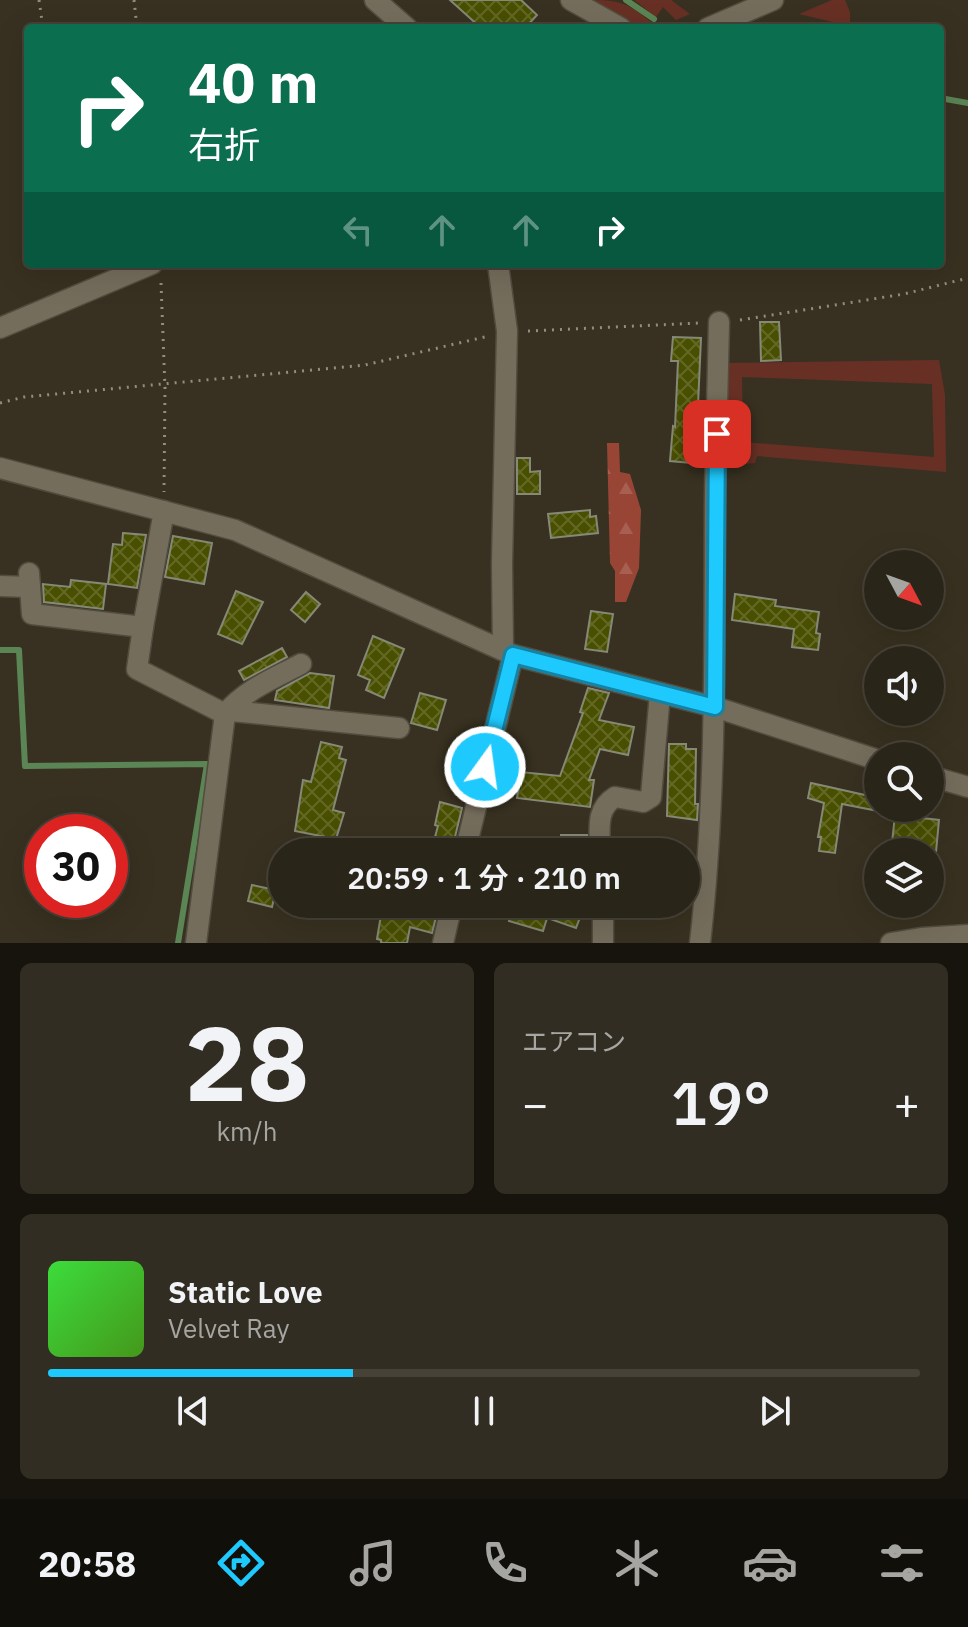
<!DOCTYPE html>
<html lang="ja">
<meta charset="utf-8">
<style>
body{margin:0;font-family:"IBM Plex Sans","Noto Sans JP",sans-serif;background:#322d22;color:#f1f3f6;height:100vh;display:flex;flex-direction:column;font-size:30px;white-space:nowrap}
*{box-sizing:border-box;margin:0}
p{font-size:26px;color:#a5a5a2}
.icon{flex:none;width:44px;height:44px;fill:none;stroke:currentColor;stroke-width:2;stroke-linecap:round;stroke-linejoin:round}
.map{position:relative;height:943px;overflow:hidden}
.panel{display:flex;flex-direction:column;gap:20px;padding:20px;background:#17140e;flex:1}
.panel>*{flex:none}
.top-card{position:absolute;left:24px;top:24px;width:920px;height:244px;border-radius:8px;box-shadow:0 8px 32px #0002,0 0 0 2px #464238;background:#0b6e4f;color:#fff;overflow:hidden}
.needle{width:52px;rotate:131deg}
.tools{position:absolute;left:864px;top:550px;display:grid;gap:16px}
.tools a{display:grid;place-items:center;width:80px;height:80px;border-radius:50%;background:#2a2519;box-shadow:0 8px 32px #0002,0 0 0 2px #464238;font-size:40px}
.speed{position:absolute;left:24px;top:814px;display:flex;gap:16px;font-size:40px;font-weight:700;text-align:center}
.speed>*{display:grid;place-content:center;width:104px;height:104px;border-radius:50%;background:#2a2519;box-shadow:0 8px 32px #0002,0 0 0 2px #464238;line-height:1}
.speed .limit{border:12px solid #d22;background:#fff;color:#111}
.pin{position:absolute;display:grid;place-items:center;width:68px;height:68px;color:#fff;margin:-34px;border-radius:16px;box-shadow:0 4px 12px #0006}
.me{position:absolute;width:88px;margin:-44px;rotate:14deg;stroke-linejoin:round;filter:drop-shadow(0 0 6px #0008)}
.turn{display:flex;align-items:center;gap:28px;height:168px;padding:0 32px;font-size:36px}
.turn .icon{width:104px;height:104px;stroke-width:2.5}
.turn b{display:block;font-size:56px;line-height:68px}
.lanes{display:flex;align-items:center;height:76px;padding:0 32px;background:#0003;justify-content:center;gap:40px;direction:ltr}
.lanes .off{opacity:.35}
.big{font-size:60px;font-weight:600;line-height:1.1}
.panel .card{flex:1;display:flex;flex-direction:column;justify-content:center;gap:12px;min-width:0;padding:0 28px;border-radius:12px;background:#322d22}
.panel .dial{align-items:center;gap:0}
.dial b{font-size:104px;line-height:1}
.song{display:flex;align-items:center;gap:24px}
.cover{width:96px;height:96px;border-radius:12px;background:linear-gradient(135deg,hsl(120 70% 55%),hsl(100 70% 35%))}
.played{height:8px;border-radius:4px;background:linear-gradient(90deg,#1ec9fd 35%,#464238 35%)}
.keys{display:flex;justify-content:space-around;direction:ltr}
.heat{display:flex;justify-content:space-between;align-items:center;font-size:44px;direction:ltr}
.panel .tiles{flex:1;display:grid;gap:20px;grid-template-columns:1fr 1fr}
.card:last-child{grid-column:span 2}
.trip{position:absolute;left:268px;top:838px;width:432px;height:80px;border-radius:40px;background:#2a2519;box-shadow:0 8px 32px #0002,0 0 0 2px #464238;font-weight:600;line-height:80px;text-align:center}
.tab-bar{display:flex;height:128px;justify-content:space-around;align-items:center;background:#110f0a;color:#a5a5a2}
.tab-bar .icon{width:56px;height:56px}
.tab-bar .current{color:#1ec9fd}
.tab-bar b{font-size:36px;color:#f1f3f6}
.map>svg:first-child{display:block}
</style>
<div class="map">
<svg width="968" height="943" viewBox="0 0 968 943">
<defs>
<pattern id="forest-firs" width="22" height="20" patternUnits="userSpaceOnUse" patternTransform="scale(2)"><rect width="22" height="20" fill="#994535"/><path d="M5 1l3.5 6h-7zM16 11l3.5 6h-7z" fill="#a75f51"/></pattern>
<pattern id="building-cross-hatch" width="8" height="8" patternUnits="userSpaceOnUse" patternTransform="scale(2)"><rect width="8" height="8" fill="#494f00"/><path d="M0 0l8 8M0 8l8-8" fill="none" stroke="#636824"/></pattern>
</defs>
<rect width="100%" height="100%" fill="#383121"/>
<g fill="#683025" fill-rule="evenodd">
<path d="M 582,0 C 617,0 625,0 652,23 L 644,28 L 632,28 Z"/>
<polygon points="634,0 671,0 690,14 676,20 663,7 656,17"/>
<polygon points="832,0 845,0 850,12 850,26 799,14"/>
<path d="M 939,360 L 945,395 L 946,472 L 757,456 L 755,463 L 725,466 L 727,363 ZM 742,377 L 932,384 L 934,457 L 743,442 Z"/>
</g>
<polygon fill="url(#forest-firs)" points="607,443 619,443 620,472 630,474 641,510 639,568 626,602 615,602 615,571 610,563"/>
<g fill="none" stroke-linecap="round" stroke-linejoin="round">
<g stroke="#5b8555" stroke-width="6">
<polyline points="626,0 654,19"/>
<polyline points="940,98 968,103"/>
<polyline points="0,650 19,650 25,766 207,764 178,943"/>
</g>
</g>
<g fill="url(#building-cross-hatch)" stroke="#858976" stroke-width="2">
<polygon points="450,0 521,0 537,15 525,28 481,28"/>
<polygon points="760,322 779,322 781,360 761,361"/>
<polygon points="673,337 701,338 697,428 703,429 702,464 670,461 673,426 675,427 678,361 671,361"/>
<polygon points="517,458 530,458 530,472 540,471 540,494 517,494"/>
<polygon points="590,510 590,517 596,516 598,533 551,538 548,514"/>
<polygon points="123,533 146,535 137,588 108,584 113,544 122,545"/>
<polygon points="173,536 212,543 204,584 165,577"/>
<polygon points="71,580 106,584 103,609 44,602 43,584 70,587"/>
<polygon points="236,591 263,602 242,644 218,634"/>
<polygon points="306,592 320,604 305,622 291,610"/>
<polygon points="735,594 776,600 775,606 819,612 816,633 820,634 818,650 792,647 794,629 732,620"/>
<polygon points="591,611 613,614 607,652 585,649"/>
<polygon points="373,636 404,649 384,698 366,690 370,680 358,675"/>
<polygon points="282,648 287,657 244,680 239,671"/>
<polygon points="310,673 334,676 329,708 275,700 277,691"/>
<polygon points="588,688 609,693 599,720 634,727 628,755 600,749 589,780 594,780 590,807 517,798 521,772 560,776 583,713 580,712"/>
<polygon points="420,693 446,700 437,730 411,723"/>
<polygon points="321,742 342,747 339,758 346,760 333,810 344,813 336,839 295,831 303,780 311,782"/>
<polygon points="669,744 686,744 686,749 696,749 695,804 698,804 697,820 667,816"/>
<polygon points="869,771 878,773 878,811 842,804 835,853 819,851 821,837 818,837 824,803 808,798 811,783 865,795"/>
<polygon points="440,802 462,808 454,841 435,837 438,826 435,825"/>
<polygon points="895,815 939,820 936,852 891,852"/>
<rect x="561" y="835" width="26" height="17"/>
<polygon points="252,885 276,890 272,907 248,901"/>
<polygon points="430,904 439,905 432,933 410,927 407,943 381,943 381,940 377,939 382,909 426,916"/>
<polygon points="555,904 585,904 576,928 550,919"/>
<polygon points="513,906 548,915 543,931 509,921"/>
</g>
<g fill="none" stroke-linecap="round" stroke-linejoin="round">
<defs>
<g id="minor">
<polyline points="375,0 407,28"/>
<polyline points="571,0 621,28"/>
<polyline points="708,28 773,0"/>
<polyline points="498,264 507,331 502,564 503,649"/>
<polyline points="0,328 152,264"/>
<polyline points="0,468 235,530 513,655 715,707 878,760"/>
<polyline points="164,511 143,627 137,669 225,714 196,943"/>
<polyline points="29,573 32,614 143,627"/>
<polyline points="0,586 30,587"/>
<polyline points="225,714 232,711 399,728"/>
<path d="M 225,714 C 246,689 273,679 301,664"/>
<polyline points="930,776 968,787"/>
<polyline points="465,852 513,655"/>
<path d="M 600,852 C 600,831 595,809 615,797 L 643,802 L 651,797 L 660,693"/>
<polyline points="443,943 452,904"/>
<polyline points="603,943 603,904"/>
<path d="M 700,943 C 717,794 714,643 715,493 C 716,436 718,379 719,322"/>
<polyline points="891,943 921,938 968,935"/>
</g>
</defs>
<use href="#minor" stroke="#524c3f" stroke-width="23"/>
<g stroke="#928d80" stroke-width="3" stroke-dasharray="2 6" stroke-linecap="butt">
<polyline points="39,0 43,28"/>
<polyline points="134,0 137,28"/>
<polyline points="161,283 165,388 164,492"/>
<polyline points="740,320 904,294 968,278"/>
<polyline points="528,331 700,323"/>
<polyline points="0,403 24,397 365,365 489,336"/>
</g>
<use href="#minor" stroke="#756d5c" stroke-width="20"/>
</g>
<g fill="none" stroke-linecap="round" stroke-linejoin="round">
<defs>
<polyline id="route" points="485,767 513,655 715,707 717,434"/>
</defs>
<use href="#route" stroke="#1483a4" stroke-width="20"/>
<use href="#route" stroke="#1ec9fd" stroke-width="14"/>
</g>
</svg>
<div class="tools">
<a><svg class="needle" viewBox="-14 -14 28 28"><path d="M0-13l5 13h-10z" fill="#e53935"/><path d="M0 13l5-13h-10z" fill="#a5a5a2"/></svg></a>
<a><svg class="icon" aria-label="sound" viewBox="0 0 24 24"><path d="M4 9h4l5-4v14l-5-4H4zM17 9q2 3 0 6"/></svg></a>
<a><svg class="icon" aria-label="search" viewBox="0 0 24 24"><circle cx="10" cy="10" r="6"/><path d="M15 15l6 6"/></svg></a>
<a><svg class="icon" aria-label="layers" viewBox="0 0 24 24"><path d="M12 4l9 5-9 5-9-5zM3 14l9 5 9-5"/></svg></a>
</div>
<div class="speed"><div class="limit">30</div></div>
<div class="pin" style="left:717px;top:434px;background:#d93025"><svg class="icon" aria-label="arrive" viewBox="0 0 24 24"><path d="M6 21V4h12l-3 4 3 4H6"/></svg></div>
<svg class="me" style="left:485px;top:767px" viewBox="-20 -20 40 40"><circle r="17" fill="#1ec9fd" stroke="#fff" stroke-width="3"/><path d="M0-11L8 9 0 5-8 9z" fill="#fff"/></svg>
<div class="trip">20:59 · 1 分 · 210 m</div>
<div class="top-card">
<div class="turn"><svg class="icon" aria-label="right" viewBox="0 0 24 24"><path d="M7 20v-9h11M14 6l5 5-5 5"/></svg><div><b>40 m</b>右折</div></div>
<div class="lanes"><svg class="icon off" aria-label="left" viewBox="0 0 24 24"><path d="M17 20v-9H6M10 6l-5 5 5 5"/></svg><svg class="icon off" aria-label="ahead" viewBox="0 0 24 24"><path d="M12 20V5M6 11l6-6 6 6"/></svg><svg class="icon off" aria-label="ahead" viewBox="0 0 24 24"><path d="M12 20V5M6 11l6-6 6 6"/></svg><svg class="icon" aria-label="right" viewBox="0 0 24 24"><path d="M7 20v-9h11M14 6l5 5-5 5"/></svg></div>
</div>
</div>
<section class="panel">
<div class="tiles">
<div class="card dial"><b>28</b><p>km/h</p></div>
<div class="card"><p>エアコン</p>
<div class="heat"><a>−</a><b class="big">19°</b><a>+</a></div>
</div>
<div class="card">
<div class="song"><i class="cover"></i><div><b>Static Love</b><p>Velvet Ray</p></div></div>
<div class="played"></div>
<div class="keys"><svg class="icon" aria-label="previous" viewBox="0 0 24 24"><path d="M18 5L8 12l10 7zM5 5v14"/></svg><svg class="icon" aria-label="pause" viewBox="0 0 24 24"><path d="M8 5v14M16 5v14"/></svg><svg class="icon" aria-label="next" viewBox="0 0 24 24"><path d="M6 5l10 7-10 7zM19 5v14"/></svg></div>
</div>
</div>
</section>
<nav class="tab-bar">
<b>20:58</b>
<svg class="icon current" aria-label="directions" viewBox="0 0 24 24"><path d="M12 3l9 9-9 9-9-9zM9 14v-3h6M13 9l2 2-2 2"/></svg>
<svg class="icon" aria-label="music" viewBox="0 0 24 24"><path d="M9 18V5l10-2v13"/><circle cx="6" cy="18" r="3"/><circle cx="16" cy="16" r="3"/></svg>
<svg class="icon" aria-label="phone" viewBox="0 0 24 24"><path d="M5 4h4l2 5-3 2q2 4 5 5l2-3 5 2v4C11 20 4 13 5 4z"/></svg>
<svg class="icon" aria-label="climate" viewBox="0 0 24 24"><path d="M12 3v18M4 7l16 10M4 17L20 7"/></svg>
<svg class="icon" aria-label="car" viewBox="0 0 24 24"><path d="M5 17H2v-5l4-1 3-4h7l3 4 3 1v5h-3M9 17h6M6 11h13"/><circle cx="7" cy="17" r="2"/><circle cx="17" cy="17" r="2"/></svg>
<svg class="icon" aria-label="filters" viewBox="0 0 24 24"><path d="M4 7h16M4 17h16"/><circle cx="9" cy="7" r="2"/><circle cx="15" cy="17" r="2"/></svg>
</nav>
